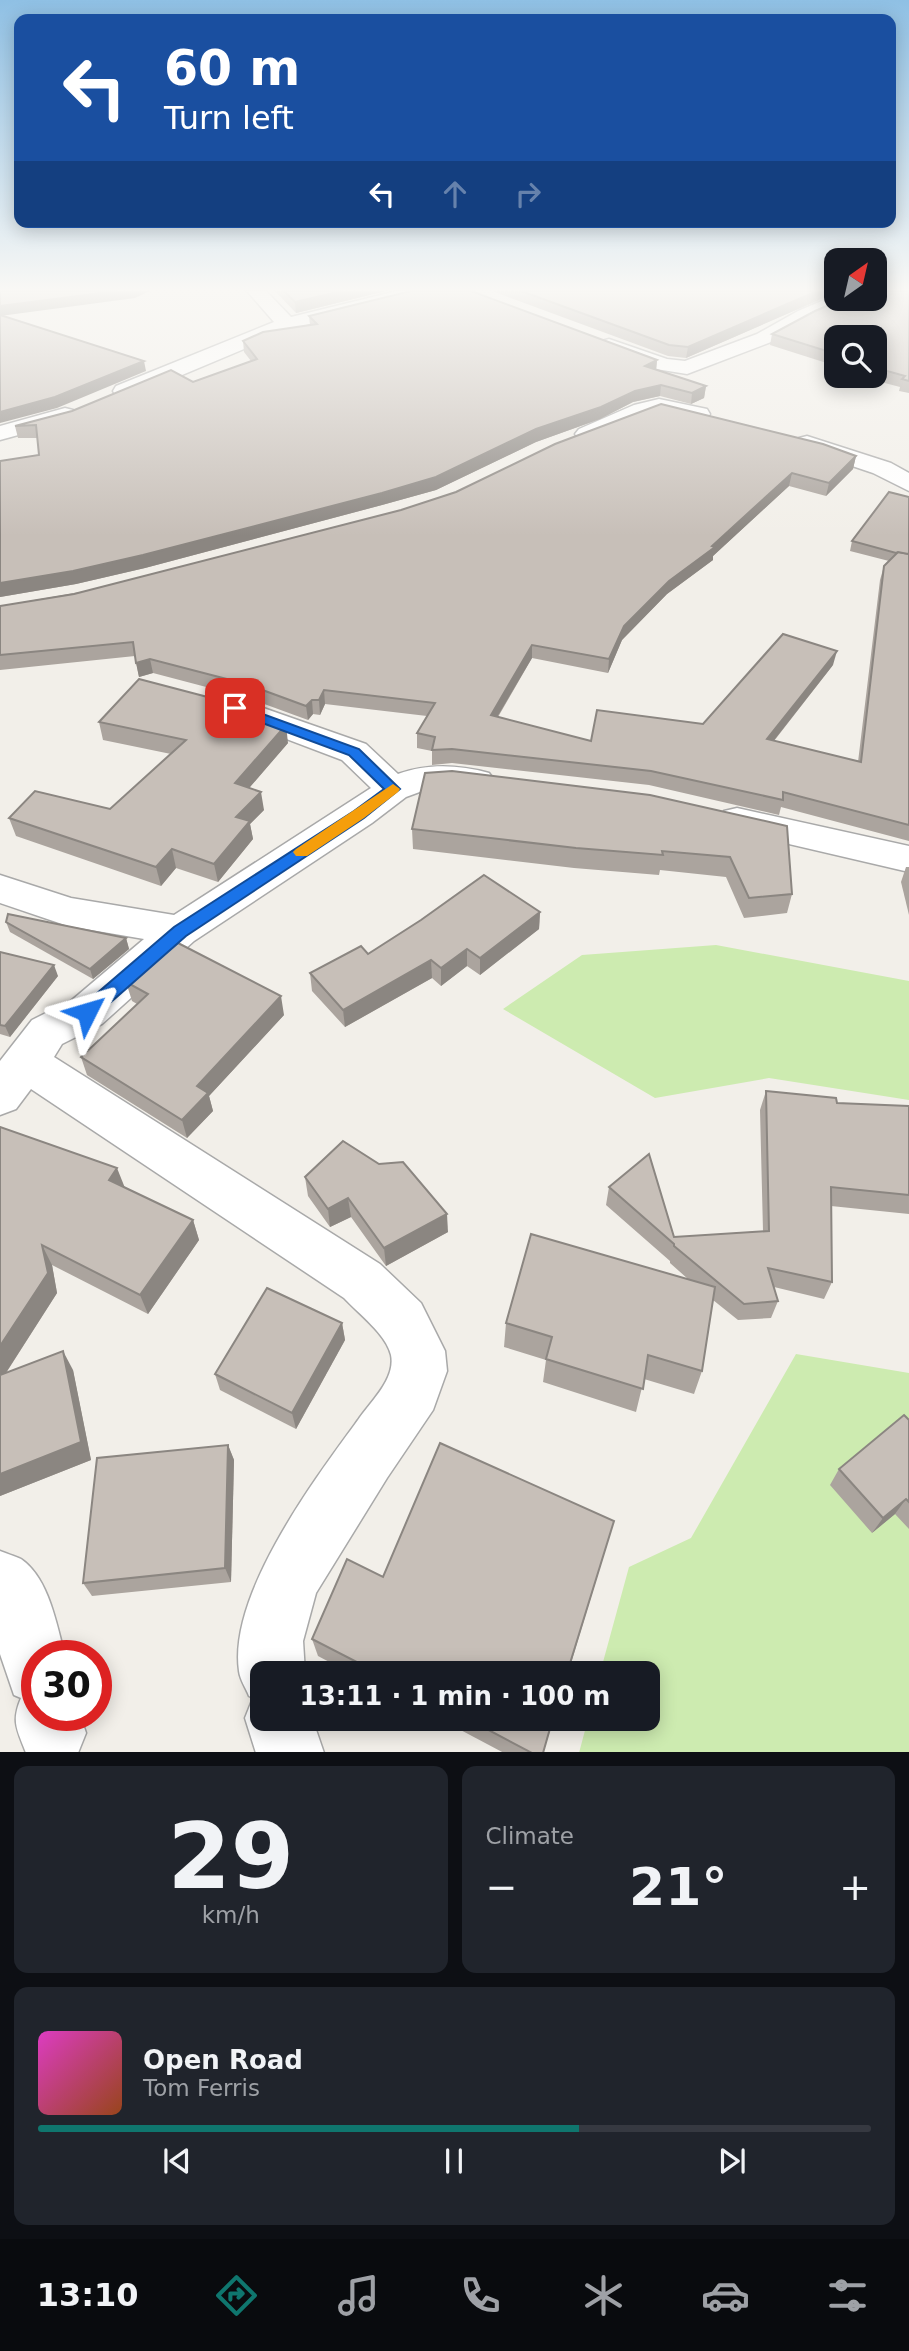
<!DOCTYPE html>
<meta charset="utf-8">
<style>
body{margin:0;font-family:"DejaVu Sans",sans-serif;background:#20242c;color:#f1f3f6;height:100vh;display:flex;flex-direction:column;font-size:26px;white-space:nowrap}
*{box-sizing:border-box;margin:0}
p{font-size:23px;color:#9ea1a6}
.icon{flex:none;width:38px;height:38px;fill:none;stroke:currentColor;stroke-width:2;stroke-linecap:round;stroke-linejoin:round}
.map{position:relative;height:1752px;overflow:hidden}
.drawer{display:flex;flex-direction:column;gap:14px;padding:14px;background:#0d0f14;flex:1}
.drawer>*{flex:none}
.guide{position:absolute;left:14px;top:14px;width:882px;height:214px;border-radius:14px;box-shadow:0 4px 18px #0003;background:#1a4fa0;color:#fff;overflow:hidden}
.needle{width:46px;rotate:34deg}
.buttons{position:absolute;left:824px;top:248px;display:grid;gap:14px}
.buttons a{display:grid;place-items:center;width:63px;height:63px;border-radius:14px;background:#171b24;box-shadow:0 4px 18px #0003;font-size:35px}
.speed{position:absolute;left:21px;top:1640px;display:flex;gap:14px;font-size:35px;font-weight:700;text-align:center}
.speed>*{display:grid;place-content:center;width:91px;height:91px;border-radius:50%;background:#171b24;box-shadow:0 4px 18px #0003;line-height:1}
.speed .limit{border:10px solid #d22;background:#fff;color:#111}
.pin{position:absolute;display:grid;place-items:center;width:60px;height:60px;color:#fff;margin:-30px;border-radius:14px;box-shadow:0 4px 10px #0006}
.me{position:absolute;width:77px;margin:-38px;rotate:50deg;stroke-linejoin:round;filter:drop-shadow(0 0 5px #0008)}
.turn{display:flex;align-items:center;gap:24px;height:147px;padding:0 35px;font-size:32px}
.turn .icon{width:91px;height:91px;stroke-width:2.5}
.turn b{display:block;font-size:49px;line-height:60px}
.lanes{display:flex;align-items:center;height:66px;padding:0 35px;background:#0003;justify-content:center;gap:35px;direction:ltr}
.lanes .off{opacity:.35}
.big{font-size:52px;font-weight:700;line-height:1.1}
.drawer .card{flex:1;display:flex;flex-direction:column;justify-content:center;gap:10px;min-width:0;padding:0 24px;border-radius:14px;background:#20242c}
.drawer .dial{align-items:center;gap:0}
.dial b{font-size:91px;line-height:1}
.song{display:flex;align-items:center;gap:21px}
.cover{width:84px;height:84px;border-radius:10px;background:linear-gradient(135deg,hsl(310 70% 55%),hsl(20 70% 35%))}
.played{height:7px;border-radius:4px;background:linear-gradient(90deg,#0f766e 65%,#363941 65%)}
.keys{display:flex;justify-content:space-around;direction:ltr}
.heat{display:flex;justify-content:space-between;align-items:center;font-size:38px;direction:ltr}
.drawer .tiles{flex:1;display:grid;gap:14px;grid-template-columns:1fr 1fr}
.card:last-child{grid-column:span 2}
.trip{position:absolute;left:250px;top:1661px;width:410px;height:70px;border-radius:14px;background:#171b24;box-shadow:0 4px 18px #0003;font-weight:700;line-height:70px;text-align:center}
.menu{display:flex;height:112px;justify-content:space-around;align-items:center;background:#090b0e;color:#9ea1a6}
.menu .icon{width:49px;height:49px}
.menu .selected{color:#0f766e}
.menu b{font-size:32px;color:#f1f3f6}
.map>svg:first-child{display:block}
</style>
<div class="map">
<svg width="909" height="1753" viewBox="0 0 909 1753">
<rect width="100%" height="100%" fill="#f2efe9"/>
<g fill="#cdebb0">
<polygon points="716,945 909,981 909,1100 769,1078 655,1098 503,1009 582,955"/>
<polygon points="796,1354 909,1373 909,1752 579,1753 588,1719 648,1718 648,1673 600,1673 629,1567 691,1538"/>
</g>
<g fill="none" stroke-linecap="round" stroke-linejoin="round">
<defs>
<g id="minor">
<polygon points="247,291 266,291 291,317 397,291 428,291 426,295 294,328 132,396 116,396 113,391 116,386 274,322"/>
<polygon points="836,295 836,299 853,299 851,303 812,319 771,342 687,374 656,369 602,349 599,345 602,341 609,339 667,359 685,361 757,334 798,311"/>
<polygon points="659,399 707,409 710,414 707,419 699,421 659,413 595,439 579,439 575,434 579,429 634,405"/>
<polygon points="65,408 73,410 76,415 73,420 0,440 0,426"/>
<polygon points="807,436 891,463 909,473 909,491 873,473 799,448 795,443 799,438"/>
<path d="M 235,698 L 366,744 L 398,774 C 429,763 459,765 489,773 L 495,781 L 489,789 L 477,792 L 452,788 L 425,790 L 406,797 L 372,823 L 194,941 L 102,1024 L 62,1044 L 54,1057 L 380,1264 L 421,1303 L 445,1351 L 447,1371 L 433,1410 L 387,1478 L 316,1593 L 303,1641 L 305,1673 L 262,1673 L 262,1718 L 312,1718 L 324,1753 L 256,1753 L 245,1718 L 253,1698 L 249,1696 C 246,1688 240,1680 239,1671 C 228,1595 314,1480 358,1420 C 370,1402 396,1379 391,1355 C 386,1334 359,1314 344,1298 L 31,1089 L 16,1109 L 0,1115 L 0,1061 L 32,1020 L 72,1000 L 144,939 L 68,926 L 0,903 L 0,875 L 71,898 L 174,915 L 371,788 L 342,760 L 223,715 L 219,708 L 223,701 Z"/>
<polygon points="737,808 909,846 909,872 724,829 719,820 724,811"/>
<path d="M 0,1551 C 7,1554 15,1556 21,1559 C 49,1578 57,1626 65,1656 L 37,1656 L 37,1715 L 80,1715 L 86,1733 L 78,1753 L 26,1753 C 17,1729 11,1722 21,1698 L 14,1695 L 0,1654 Z"/>
</g>
</defs>
<use href="#minor" stroke="#a9a9a9" stroke-width="3"/>
<use href="#minor" fill="#fff" fill-rule="evenodd"/>
</g>
<g fill="#aba49e">
<polygon points="275,291 386,291 296,313"/>
<polygon points="492,291 836,291 836,294 835,293 686,358 668,356"/>
<polygon points="909,291 909,393 899,391 900,387 877,381 877,379 870,376 875,376 875,338 836,338 836,366 770,345 772,334"/>
<polygon points="309,316 657,360 656,369 706,386 704,398 691,404 660,396 633,402 600,419 536,442 436,490 382,505 145,568 76,584 0,597 0,461 39,455 37,438 18,438 15,426 193,382 251,361 244,352 243,341 310,325"/>
<polygon points="856,456 853,469 826,496 789,486 713,556 713,560 667,594 622,640 608,673 532,658 498,717 591,741 703,724 833,665 774,741 858,762 880,580 884,566 889,561 850,551 852,541 909,497 909,841 781,807 779,815 649,785 452,763 432,765 432,751 417,748 417,733 427,716 325,704 320,715 313,714 308,720 248,698 153,673 139,677 135,656 0,670 0,606"/>
<polygon points="99,722 288,743 249,788 264,810 250,824 253,839 218,882 176,868 161,886 16,836 9,818 110,809 171,754 103,740"/>
<polygon points="650,795 792,894 787,913 744,918 726,877 660,870 659,875 574,868 413,849 412,829"/>
<polygon points="906,867 909,867 909,915 901,882"/>
<polygon points="540,912 539,929 480,975 467,966 441,986 432,978 345,1027 312,991 310,973 368,954"/>
<polygon points="6,922 126,938 129,949 93,979 10,932"/>
<polygon points="0,952 58,976 10,1037 0,1034"/>
<polygon points="126,982 284,1015 209,1096 213,1111 187,1138 87,1075 81,1057 137,1004 132,1001"/>
<polygon points="766,1091 837,1103 909,1106 909,1214 831,1206 832,1282 824,1299 774,1287 778,1301 771,1318 738,1320 713,1300 702,1371 694,1394 644,1379 636,1412 543,1382 546,1360 504,1347 506,1323 688,1279 670,1263 670,1261 606,1205 609,1187 674,1237 763,1231 760,1110"/>
<polygon points="0,1127 193,1220 199,1240 148,1314 52,1265 57,1293 6,1373 73,1370 91,1460 0,1496"/>
<polygon points="305,1177 448,1232 386,1266 351,1217 330,1227 308,1196"/>
<polygon points="342,1323 345,1340 296,1429 220,1390 215,1374"/>
<polygon points="909,1420 909,1529 895,1514 872,1533 830,1485 839,1469"/>
<polygon points="228,1445 234,1460 231,1582 92,1596 83,1583"/>
<polygon points="608,1541 568,1673 350,1673 318,1656 312,1639 383,1577"/>
<polygon points="438,1718 554,1718 543,1753 504,1753"/>
</g>
<g fill="#8b8681">
<polygon points="116,291 150,291 135,298 0,316 0,306"/>
<polygon points="342,291 386,291 296,313 295,302"/>
<polygon points="817,291 835,291 835,293 686,358 688,347"/>
<polygon points="657,360 656,372 645,366"/>
<polygon points="144,361 146,371 57,408 0,423 0,412"/>
<polygon points="661,385 660,396 633,402 600,419 536,442 436,490 382,505 145,568 76,584 0,597 0,583 536,429 635,391"/>
<polygon points="706,386 704,398 691,404 692,393"/>
<polygon points="856,456 853,469 826,496 829,483"/>
<polygon points="792,473 789,486 713,556 713,560 667,594 622,640 608,673 609,659 624,626 669,581 712,546"/>
<polygon points="532,645 532,658 490,729 491,715"/>
<polygon points="837,651 833,665 764,753 767,739"/>
<polygon points="150,659 153,673 139,677 136,663"/>
<polygon points="324,690 325,704 320,715 319,700"/>
<polygon points="312,700 313,714 308,720 306,706"/>
<polygon points="286,725 288,743 238,801 235,783"/>
<polygon points="261,792 264,810 250,824 253,839 218,882 214,864 236,817"/>
<polygon points="172,849 176,868 161,886 156,867"/>
<polygon points="540,912 539,929 480,975 480,958"/>
<polygon points="126,938 129,949 93,979 90,969"/>
<polygon points="467,949 467,966 441,986 441,968"/>
<polygon points="431,960 432,978 345,1027 343,1010"/>
<polygon points="54,965 58,976 10,1037 5,1026"/>
<polygon points="281,996 284,1015 209,1096 213,1111 187,1138 182,1120 197,1086"/>
<polygon points="117,1168 125,1188 109,1180"/>
<polygon points="348,1198 351,1217 330,1227 328,1209"/>
<polygon points="447,1214 448,1232 386,1266 384,1248"/>
<polygon points="193,1220 199,1240 148,1314 140,1295"/>
<polygon points="42,1245 52,1265 57,1293 0,1382 0,1346"/>
<polygon points="342,1323 345,1340 296,1429 292,1413"/>
<polygon points="63,1351 73,1370 91,1460 0,1496 0,1474"/>
<polygon points="228,1445 234,1460 231,1582 225,1568"/>
<polygon points="906,1499 895,1514 872,1533 883,1518"/>
</g>
<g fill="#c7bfb8" stroke="#8b8681" stroke-width="2">
<polygon points="0,291 116,291 0,306"/>
<polygon points="284,291 342,291 295,302"/>
<polygon points="411,291 471,291 657,360 645,366 706,386 692,393 661,385 635,391 601,407 536,429 436,477 382,493 143,555 73,571 0,583 0,461 39,455 36,425 15,426 72,411 171,370 193,382 257,359 243,341 263,332 317,324 309,316"/>
<polygon points="521,291 817,291 688,347 669,345"/>
<polygon points="875,291 909,291 909,381 902,379 905,376 880,369 882,368 875,366 875,338 836,338 836,354 772,334 815,311 843,299 875,299"/>
<polygon points="0,315 144,361 55,397 0,412"/>
<polygon points="661,404 823,444 856,456 829,483 792,473 712,546 715,547 669,581 624,626 609,659 532,645 491,715 591,741 597,710 703,724 783,634 837,651 767,739 861,762 884,566 898,552 909,554 909,825 783,792 783,800 651,771 452,749 432,750 435,737 417,733 435,703 324,690 319,700 312,700 306,706 246,684 150,659 136,663 133,642 0,655 0,606 74,594 401,510 456,492 555,444"/>
<polygon points="889,492 909,497 909,553 908,554 898,552 896,553 852,541"/>
<polygon points="139,679 219,700 286,725 235,783 261,792 236,817 250,821 214,864 172,849 156,867 9,818 35,791 110,809 186,740 99,722"/>
<polygon points="452,771 650,795 787,826 792,894 749,898 730,857 662,851 663,855 576,848 412,829 425,773"/>
<polygon points="484,875 540,912 480,958 467,949 441,968 431,960 343,1010 310,973 361,946 368,954 421,920"/>
<polygon points="8,914 126,938 90,969 6,922"/>
<polygon points="178,943 281,996 197,1086 208,1093 182,1120 81,1057 148,994 126,982 168,945 173,947"/>
<polygon points="0,952 54,965 5,1026 0,1025"/>
<polygon points="766,1091 836,1098 837,1103 909,1106 909,1195 831,1187 832,1282 768,1268 778,1301 744,1304 674,1246 674,1244 609,1187 649,1154 674,1237 769,1231"/>
<polygon points="0,1127 117,1168 109,1180 193,1220 140,1295 42,1245 48,1273 0,1346"/>
<polygon points="343,1141 379,1164 403,1162 447,1214 384,1248 348,1198 328,1209 305,1177"/>
<polygon points="531,1234 715,1287 702,1371 648,1355 643,1389 546,1359 552,1337 506,1323"/>
<polygon points="267,1288 342,1323 292,1413 215,1374"/>
<polygon points="63,1351 81,1442 0,1474 0,1375"/>
<polygon points="904,1415 909,1420 909,1502 906,1499 883,1518 839,1469"/>
<polygon points="440,1443 614,1521 567,1673 378,1673 312,1639 347,1559 383,1577"/>
<polygon points="228,1445 225,1568 83,1583 97,1458"/>
<polygon points="466,1718 553,1718 543,1753 532,1753"/>
</g>
<linearGradient id="sky" x2="0" y2="1"><stop stop-color="#8fc0e4"/><stop offset="0.54" stop-color="#f9f8f5"/><stop offset="1" stop-color="#f9f8f5" stop-opacity="0"/></linearGradient>
<rect width="909" height="536" fill="url(#sky)"/>
<polygon fill="#1a73e8" stroke="#114b97" stroke-width="2" points="235,704 359,749 400,789 364,818 186,936 94,1017 81,1017 78,1012 81,1007 174,927 354,811 384,789 349,755 230,711 230,705"/>
<polygon fill="#f59e0b" points="393,784 400,789 398,792 364,818 307,856 296,856 293,852 296,849"/>
</svg>
<div class="buttons">
<a><svg class="needle" viewBox="-14 -14 28 28"><path d="M0-13l5 13h-10z" fill="#e53935"/><path d="M0 13l5-13h-10z" fill="#9ea1a6"/></svg></a>
<a><svg class="icon" aria-label="search" viewBox="0 0 24 24"><circle cx="10" cy="10" r="6"/><path d="M15 15l6 6"/></svg></a>
</div>
<div class="speed"><div class="limit">30</div></div>
<div class="pin" style="left:235px;top:708px;background:#d93025"><svg class="icon" aria-label="arrive" viewBox="0 0 24 24"><path d="M6 21V4h12l-3 4 3 4H6"/></svg></div>
<svg class="me" style="left:87px;top:1012px" viewBox="-20 -20 40 40"><path d="M0-17L14 15 0 8-14 15z" fill="#1a73e8" stroke="#fff" stroke-width="4"/></svg>
<div class="trip">13:11 · 1 min · 100 m</div>
<div class="guide">
<div class="turn"><svg class="icon" aria-label="left" viewBox="0 0 24 24"><path d="M17 20v-9H6M10 6l-5 5 5 5"/></svg><div><b>60 m</b>Turn left</div></div>
<div class="lanes"><svg class="icon" aria-label="left" viewBox="0 0 24 24"><path d="M17 20v-9H6M10 6l-5 5 5 5"/></svg><svg class="icon off" aria-label="ahead" viewBox="0 0 24 24"><path d="M12 20V5M6 11l6-6 6 6"/></svg><svg class="icon off" aria-label="right" viewBox="0 0 24 24"><path d="M7 20v-9h11M14 6l5 5-5 5"/></svg></div>
</div>
</div>
<section class="drawer">
<div class="tiles">
<div class="card dial"><b>29</b><p>km/h</p></div>
<div class="card"><p>Climate</p>
<div class="heat"><a>−</a><b class="big">21°</b><a>+</a></div>
</div>
<div class="card">
<div class="song"><i class="cover"></i><div><b>Open Road</b><p>Tom Ferris</p></div></div>
<div class="played"></div>
<div class="keys"><svg class="icon" aria-label="previous" viewBox="0 0 24 24"><path d="M18 5L8 12l10 7zM5 5v14"/></svg><svg class="icon" aria-label="pause" viewBox="0 0 24 24"><path d="M8 5v14M16 5v14"/></svg><svg class="icon" aria-label="next" viewBox="0 0 24 24"><path d="M6 5l10 7-10 7zM19 5v14"/></svg></div>
</div>
</div>
</section>
<nav class="menu">
<b>13:10</b>
<svg class="icon selected" aria-label="directions" viewBox="0 0 24 24"><path d="M12 3l9 9-9 9-9-9zM9 14v-3h6M13 9l2 2-2 2"/></svg>
<svg class="icon" aria-label="music" viewBox="0 0 24 24"><path d="M9 18V5l10-2v13"/><circle cx="6" cy="18" r="3"/><circle cx="16" cy="16" r="3"/></svg>
<svg class="icon" aria-label="phone" viewBox="0 0 24 24"><path d="M5 4h4l2 5-3 2q2 4 5 5l2-3 5 2v4C11 20 4 13 5 4z"/></svg>
<svg class="icon" aria-label="climate" viewBox="0 0 24 24"><path d="M12 3v18M4 7l16 10M4 17L20 7"/></svg>
<svg class="icon" aria-label="car" viewBox="0 0 24 24"><path d="M5 17H2v-5l4-1 3-4h7l3 4 3 1v5h-3M9 17h6M6 11h13"/><circle cx="7" cy="17" r="2"/><circle cx="17" cy="17" r="2"/></svg>
<svg class="icon" aria-label="filters" viewBox="0 0 24 24"><path d="M4 7h16M4 17h16"/><circle cx="9" cy="7" r="2"/><circle cx="15" cy="17" r="2"/></svg>
</nav>
